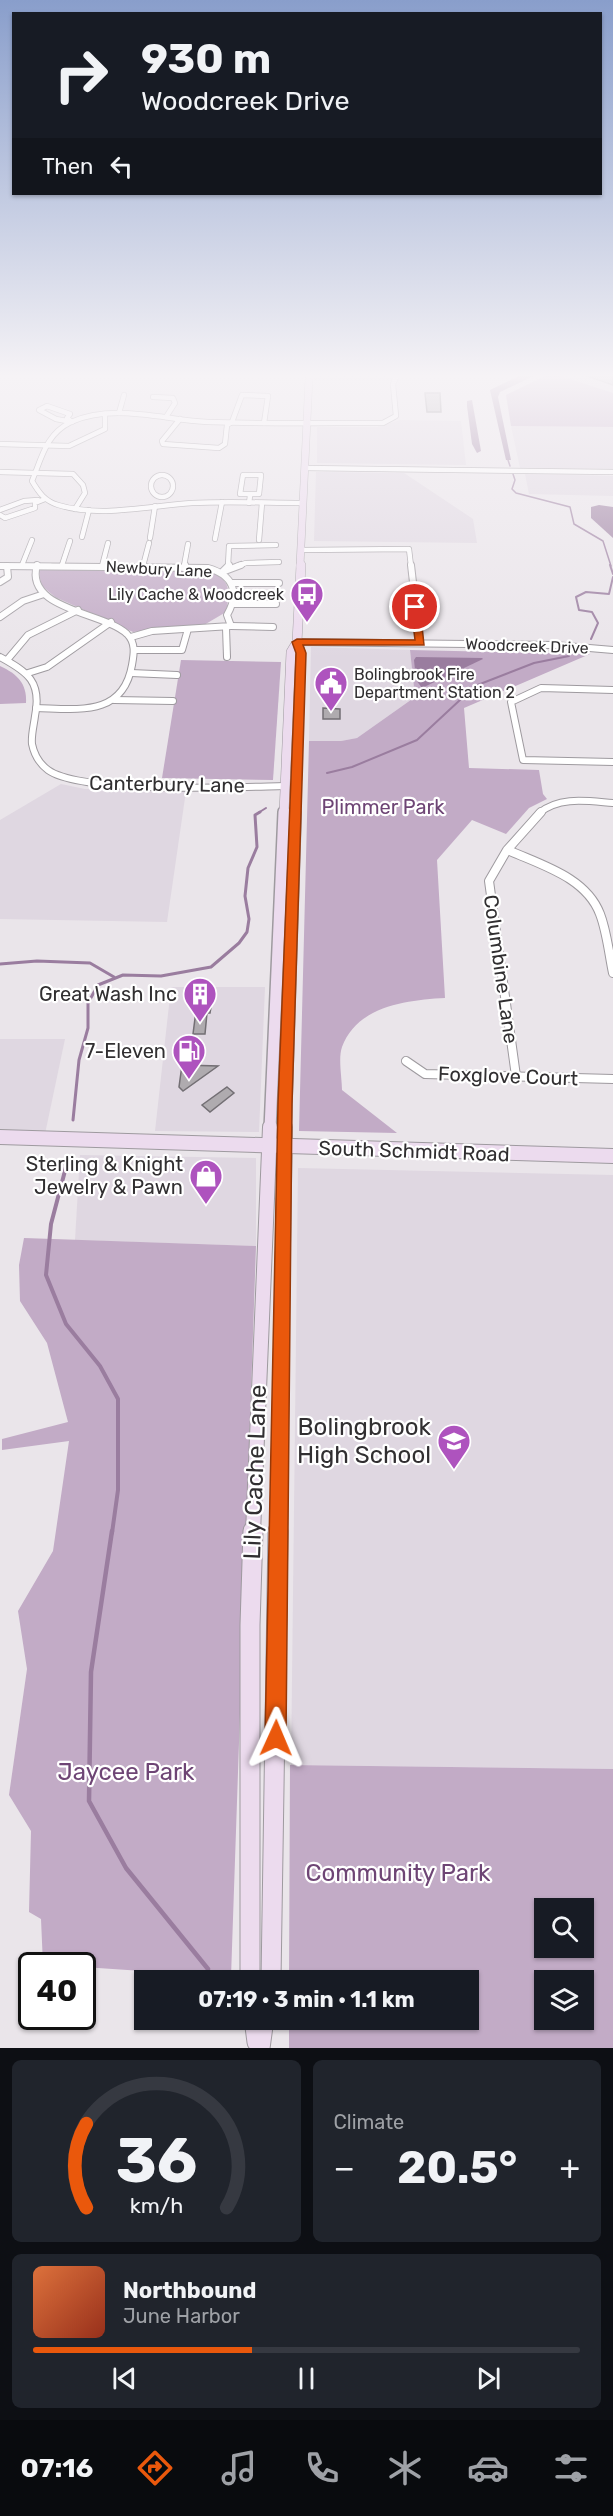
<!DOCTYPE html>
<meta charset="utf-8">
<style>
body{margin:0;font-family:Rubik,sans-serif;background:#20242c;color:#f1f3f6;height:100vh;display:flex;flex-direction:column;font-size:22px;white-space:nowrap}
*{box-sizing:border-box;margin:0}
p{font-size:20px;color:#9ea1a6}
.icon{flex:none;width:33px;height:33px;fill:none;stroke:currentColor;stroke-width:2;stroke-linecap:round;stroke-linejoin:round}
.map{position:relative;height:2048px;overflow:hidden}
.drawer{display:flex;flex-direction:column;gap:12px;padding:12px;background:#0d0f14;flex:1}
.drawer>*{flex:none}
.top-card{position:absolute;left:12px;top:12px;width:590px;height:183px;border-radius:0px;box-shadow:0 2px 4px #0004;background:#171b24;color:#f1f3f6;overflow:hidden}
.controls{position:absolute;left:534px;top:1898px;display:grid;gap:12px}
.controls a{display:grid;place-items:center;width:60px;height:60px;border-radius:0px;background:#171b24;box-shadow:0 2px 4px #0004;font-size:30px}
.speed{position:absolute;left:18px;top:1952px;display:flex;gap:12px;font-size:30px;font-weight:700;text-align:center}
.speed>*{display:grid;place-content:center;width:78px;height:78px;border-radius:50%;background:#171b24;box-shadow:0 2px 4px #0004;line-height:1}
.speed .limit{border:3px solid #111;border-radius:9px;background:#fff;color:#111}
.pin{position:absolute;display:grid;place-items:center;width:51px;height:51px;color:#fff;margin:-26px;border:3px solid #fff;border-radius:50%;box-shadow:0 2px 6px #0007}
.me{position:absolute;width:66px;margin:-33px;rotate:1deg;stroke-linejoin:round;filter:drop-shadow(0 0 4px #0008)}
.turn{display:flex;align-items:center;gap:21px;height:126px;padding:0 30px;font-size:27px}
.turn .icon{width:78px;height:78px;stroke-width:2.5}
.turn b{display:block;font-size:42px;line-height:51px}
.then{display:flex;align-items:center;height:57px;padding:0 30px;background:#0003;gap:12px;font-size:22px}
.big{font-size:45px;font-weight:700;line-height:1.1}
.drawer .card{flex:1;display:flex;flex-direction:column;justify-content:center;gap:9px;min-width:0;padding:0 21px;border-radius:9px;background:#20242c}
.drawer .dial{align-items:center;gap:0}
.dial svg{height:156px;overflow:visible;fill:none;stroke:#363941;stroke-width:7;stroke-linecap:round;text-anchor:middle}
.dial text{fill:#f1f3f6;stroke:none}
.song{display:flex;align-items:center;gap:18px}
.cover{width:72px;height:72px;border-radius:9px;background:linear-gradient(135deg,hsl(20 70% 55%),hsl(10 70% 35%))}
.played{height:6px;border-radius:3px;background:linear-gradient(90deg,#ea580c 40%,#363941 40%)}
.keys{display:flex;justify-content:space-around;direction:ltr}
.heat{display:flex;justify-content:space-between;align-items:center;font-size:33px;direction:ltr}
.drawer .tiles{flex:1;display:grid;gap:12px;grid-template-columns:1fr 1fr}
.card:last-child{grid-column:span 2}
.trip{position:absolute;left:134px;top:1970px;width:345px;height:60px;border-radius:0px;background:#171b24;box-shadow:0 2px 4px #0004;font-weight:700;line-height:60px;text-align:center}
.dock{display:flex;height:96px;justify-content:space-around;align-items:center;background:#090b0e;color:#9ea1a6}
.dock .icon{width:42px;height:42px}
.dock .on{color:#ea580c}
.dock b{font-size:27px;color:#f1f3f6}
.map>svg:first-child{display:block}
</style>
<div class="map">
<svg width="613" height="2048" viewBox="0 0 613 2048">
<rect width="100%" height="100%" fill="#eae5ea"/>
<g fill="#dfd7e1">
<polygon points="313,373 395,373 389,380 312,380"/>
<polygon points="551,373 613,373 613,393 611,394"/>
<polygon points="400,420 461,421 466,465 317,463 317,427 377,427"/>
<polygon points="511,426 613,427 613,469 520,468"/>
<polygon points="316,472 404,473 473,519 477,543 314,541"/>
<polygon points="525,474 613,476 613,496 529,494"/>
<polygon points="311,647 410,650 415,697 357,738 341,741 309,741"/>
<polygon points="61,784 85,789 186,791 167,922 0,919 0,820"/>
<polygon points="171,987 265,987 259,1132 155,1131"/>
<polygon points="0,1039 65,1039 45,1134 0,1133"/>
<polygon points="80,1155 256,1158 256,1246 75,1240"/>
<polygon points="298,1168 613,1175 613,1769 291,1765"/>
</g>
<g fill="#c2abc6" fill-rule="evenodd">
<polygon points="551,373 613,393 613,427 511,426 506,395"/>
<path d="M 42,569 L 210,571 C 231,580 230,591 226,612 L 204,625 L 133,632 L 55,597 L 41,585 L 39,571 Z"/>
<path d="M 410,650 L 590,654 L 464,708 L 469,768 L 539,770 L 543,794 L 547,799 L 529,808 L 506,834 L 472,820 L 437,860 L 445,998 C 407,1000 357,1006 342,1047 C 338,1058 342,1078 342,1090 L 397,1133 L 299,1131 L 309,741 L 341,741 L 357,738 L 415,697 Z"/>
<polygon points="181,660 281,662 273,780 162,778"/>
<path d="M 0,666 C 17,674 27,683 26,703 L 0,704 Z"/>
<polygon points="24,1238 256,1246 231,1977 83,1967 82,1965 43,1965 41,1919 29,1912 31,1831 9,1795 27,1669 18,1611 53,1551 69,1441 2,1450 2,1439 68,1422 47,1343 20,1301 19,1265"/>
<path d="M 290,1765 L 613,1769 L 613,2048 L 289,2048 L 289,2019 L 468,2019 L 468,1980 L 289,1980 ZM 544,1908 L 584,1908 L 584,1947 L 544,1947 ZM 544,1980 L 584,1980 L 584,2019 L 544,2019 Z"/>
</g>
<g fill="#9a7d9f">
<polygon points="525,373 540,373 500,392 498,397 511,460 506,460 490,390"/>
<polygon points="472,400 481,451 477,453 472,444 467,406 467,401"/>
<polygon points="599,505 613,507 613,538 591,518 591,507"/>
<polygon points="416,657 482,658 483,659 422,688 416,680 414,660"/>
</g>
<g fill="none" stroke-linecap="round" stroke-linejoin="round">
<g stroke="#9a7d9f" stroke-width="1.5">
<polyline points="508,460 510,466"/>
<polyline points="513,474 515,480 512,489 516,493 570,507 574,524 603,541 611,566"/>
</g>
<g stroke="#9a7d9f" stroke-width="2">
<polyline points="610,565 613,574"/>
<polyline points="591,639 598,623 592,612 579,610 576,597 586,592 609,594 613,577"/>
<polyline points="327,773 352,767 417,740 475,686 534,663 569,656"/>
<polyline points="258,813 266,808"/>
</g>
<g stroke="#9a7d9f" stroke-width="3">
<polyline points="0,964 37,961 90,963 114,977"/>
<polyline points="73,1120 79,1060 88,1028 88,1003 98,985 123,975 161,976 211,967 239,943 247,932 249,919 245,896 248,868 257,847 255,815 260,812"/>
</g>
<polyline stroke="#9a7d9f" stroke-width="4" points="66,1167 51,1224 46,1275 66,1324 100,1366 118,1399 118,1490 112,1533"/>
<polyline stroke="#9a7d9f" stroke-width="4.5" points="112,1531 91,1672 89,1801 126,1868 208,1969"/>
</g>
<g fill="#afabaf" stroke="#736f74" stroke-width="1.5">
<polygon points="581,373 613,373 613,385 581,374"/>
<polygon points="425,393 440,393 441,412 427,412"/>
<polygon points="323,708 340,709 340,719 323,719"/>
<polygon points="198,995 213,995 210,1013 207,1013 205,1034 193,1034"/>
<polygon points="182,1065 218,1066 183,1091 179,1087"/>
<polygon points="227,1087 234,1093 210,1112 202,1105"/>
</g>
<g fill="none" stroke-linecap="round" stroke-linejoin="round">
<defs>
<g id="street-far2">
<polyline points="153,397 173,398 175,403 166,417"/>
<polygon points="47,406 70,414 67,418 72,422 56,419 39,410"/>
<polyline points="119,413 124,395"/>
<polyline points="180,419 162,441 163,444 219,448 225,444 227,425 232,422 242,395 268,396 264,423"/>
<polyline points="0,444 69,446 105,429 105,414"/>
<polyline points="304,468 613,472"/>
<polyline points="0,472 73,474 83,485 85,493 75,509"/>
<circle cx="162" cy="486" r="11"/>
<polygon points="243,475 261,475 259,494 240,494"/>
<polyline points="249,503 250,496"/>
<path d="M 303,503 C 266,503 229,501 192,503 C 148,506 101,518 58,505 C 45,501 39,493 32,481 C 42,457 46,434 71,422 C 114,403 164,420 208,422 C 266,424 325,423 383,423 L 396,416 L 393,384 L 398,373"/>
<polyline points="0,510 24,501 38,500"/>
<polyline points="0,515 5,518 35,508 35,503 45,499"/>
<polyline points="82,537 89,510"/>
<polyline points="150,538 155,506"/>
<polyline points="215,539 222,502"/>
<polyline points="259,540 262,503"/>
<polyline points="301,550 409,549 411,566"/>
<polyline points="22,565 32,540"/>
<polyline points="62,565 70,541"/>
<polyline points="0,566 51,566"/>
<polyline points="102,566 108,543"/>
<polyline points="143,566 149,543"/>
<polyline points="184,566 188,544"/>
<polyline points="228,566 229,546 276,545"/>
<polyline points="237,566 246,563 279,562"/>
</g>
<g id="street-far1">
<polyline points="411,565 420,643"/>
<path d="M 0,566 L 208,568 C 233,575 240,592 227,615 L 231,626 L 152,631 L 131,637"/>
<polyline points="184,568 185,565"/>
<polyline points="225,571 241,565"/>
<polyline points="222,572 229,565"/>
<polyline points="0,582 8,577 7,566"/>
<polyline points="232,583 279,583"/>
<polyline points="233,604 276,604"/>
<polyline points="0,617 23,601 44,594"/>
<polyline points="231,626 273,627"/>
<polyline points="226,628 227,657"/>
<polyline points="297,642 554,645 613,650"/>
<polyline points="135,650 182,650 188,629"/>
<path d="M 0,657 C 28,672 42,682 35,716 C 34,725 31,735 32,744 C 34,754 40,764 48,770 C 81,794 238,787 284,786"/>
<polyline points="7,660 28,635 78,610"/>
<polyline points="28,673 47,667 111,622"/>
<polyline points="131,673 177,675"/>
<polyline points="613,690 541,688 511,702 523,760 613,762"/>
<polyline points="114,700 173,701"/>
<path d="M 36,708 C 78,709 123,717 132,665 C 134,654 136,643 127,634 C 104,612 24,610 37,565"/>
<path d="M 539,813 C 560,796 587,801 613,803"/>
</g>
<g id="street">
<path d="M 508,850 C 541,865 586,877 600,914 C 607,932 609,954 613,973"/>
<polyline points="406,1061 425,1074 613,1079"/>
<polyline points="516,1076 489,881 507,850 541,812"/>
</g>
<polyline id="secondary-far4" points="300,566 309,378 313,373"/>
<g id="secondary-far3">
<polyline points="284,813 291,652 297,642"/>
<polyline points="295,813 301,653 297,642 301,565"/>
</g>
<g id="secondary-far2">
<polyline points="270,1129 284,812"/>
<polyline points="285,1129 295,812"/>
</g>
<g id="secondary-far1">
<polyline points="0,1137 613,1156"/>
<polyline points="253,1533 270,1127"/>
<polyline points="278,1533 285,1127"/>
</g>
<g id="secondary">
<polyline points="250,1980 250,1625 253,1531"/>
<polyline points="271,1980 278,1531"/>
<polyline points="254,2019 257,2042"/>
<polyline points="260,2048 264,2019"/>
</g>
</defs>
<use href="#street-far2" stroke="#9e9a9f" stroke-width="6"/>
<use href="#street-far1" stroke="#9e9a9f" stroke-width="8"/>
<use href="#street" stroke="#9e9a9f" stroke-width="10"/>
<use href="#secondary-far4" stroke="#9e9a9f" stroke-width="8"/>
<use href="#secondary-far3" stroke="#9e9a9f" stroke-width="10"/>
<use href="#secondary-far2" stroke="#9e9a9f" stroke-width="14"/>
<use href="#secondary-far1" stroke="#9e9a9f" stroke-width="16"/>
<use href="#secondary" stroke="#9e9a9f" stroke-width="21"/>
<use href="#street-far2" stroke="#fff" stroke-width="4.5"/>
<use href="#street-far1" stroke="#fff" stroke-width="6"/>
<use href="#street" stroke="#fff" stroke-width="8"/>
<use href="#secondary-far4" stroke="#ecdbee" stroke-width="7"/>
<use href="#secondary-far3" stroke="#ecdbee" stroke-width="9"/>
<use href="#secondary-far2" stroke="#ecdbee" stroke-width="11"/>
<use href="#secondary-far1" stroke="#ecdbee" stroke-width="14"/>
<use href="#secondary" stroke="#ecdbee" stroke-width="19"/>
</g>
<linearGradient id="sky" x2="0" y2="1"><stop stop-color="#899ecb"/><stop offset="0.57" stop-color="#f6f3f6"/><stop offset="1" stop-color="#f6f3f6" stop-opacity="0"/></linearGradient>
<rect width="613" height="659" fill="url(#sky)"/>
<polygon fill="#ea580c" stroke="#983908" stroke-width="1.5" points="415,604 420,607 424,645 303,645 306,653 292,1104 286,1738 283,1746 276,1749 268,1746 265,1738 278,1104 296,653 292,642 297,639 415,640 411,607"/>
<defs>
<symbol id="bus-pin" viewBox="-11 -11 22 30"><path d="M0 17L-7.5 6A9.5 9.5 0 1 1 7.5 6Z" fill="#ae53be" stroke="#fff"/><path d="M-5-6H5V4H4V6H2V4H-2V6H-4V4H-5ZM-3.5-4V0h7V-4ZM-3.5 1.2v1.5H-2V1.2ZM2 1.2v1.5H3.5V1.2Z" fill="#fff"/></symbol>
<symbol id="civic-pin" viewBox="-11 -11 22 30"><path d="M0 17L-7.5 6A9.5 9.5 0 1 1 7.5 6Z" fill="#ae53be" stroke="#fff"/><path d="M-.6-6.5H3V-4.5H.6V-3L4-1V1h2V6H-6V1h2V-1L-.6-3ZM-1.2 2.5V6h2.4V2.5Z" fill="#fff"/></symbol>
<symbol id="building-pin" viewBox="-11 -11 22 30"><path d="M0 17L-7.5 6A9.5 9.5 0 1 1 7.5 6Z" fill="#ae53be" stroke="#fff"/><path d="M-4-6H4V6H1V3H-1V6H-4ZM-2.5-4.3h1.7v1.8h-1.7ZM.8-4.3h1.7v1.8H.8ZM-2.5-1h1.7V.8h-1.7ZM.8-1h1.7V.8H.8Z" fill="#fff"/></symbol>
<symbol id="fuel-pin" viewBox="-11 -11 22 30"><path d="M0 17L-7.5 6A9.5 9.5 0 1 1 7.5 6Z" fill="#ae53be" stroke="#fff"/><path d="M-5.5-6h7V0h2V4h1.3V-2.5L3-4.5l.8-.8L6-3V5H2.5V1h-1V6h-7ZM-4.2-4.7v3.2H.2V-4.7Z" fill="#fff"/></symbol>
<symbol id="shop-pin" viewBox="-11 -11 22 30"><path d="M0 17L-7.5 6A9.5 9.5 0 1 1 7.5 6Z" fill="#ae53be" stroke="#fff"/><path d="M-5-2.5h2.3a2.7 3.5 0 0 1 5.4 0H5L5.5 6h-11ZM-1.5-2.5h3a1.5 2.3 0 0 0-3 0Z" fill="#fff"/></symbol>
<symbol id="school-pin" viewBox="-11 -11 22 30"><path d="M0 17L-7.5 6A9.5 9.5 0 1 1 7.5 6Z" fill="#ae53be" stroke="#fff"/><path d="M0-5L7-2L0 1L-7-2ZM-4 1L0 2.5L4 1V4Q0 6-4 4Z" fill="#fff"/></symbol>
</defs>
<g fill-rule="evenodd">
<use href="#bus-pin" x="288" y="575" width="38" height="52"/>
<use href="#civic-pin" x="312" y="664" width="38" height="52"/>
<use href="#building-pin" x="181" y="975" width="38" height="52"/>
<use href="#fuel-pin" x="170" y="1032" width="38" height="52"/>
<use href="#shop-pin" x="187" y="1157" width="38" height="52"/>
<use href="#school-pin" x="435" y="1422" width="38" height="52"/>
</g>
<g text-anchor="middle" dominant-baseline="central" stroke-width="4.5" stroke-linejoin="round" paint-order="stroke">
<g font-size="16" fill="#312f31" stroke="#fff">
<text transform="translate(159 569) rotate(3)">Newbury Lane</text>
<text transform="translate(527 646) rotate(2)">Woodcreek Drive</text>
</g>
<g font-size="16" fill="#312f31" stroke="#fff" text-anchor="end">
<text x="284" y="594">Lily Cache &amp; Woodcreek</text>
<text x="354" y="674" text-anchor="start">Bolingbrook Fire<tspan x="354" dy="18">Department Station 2</tspan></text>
</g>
<g font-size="20" fill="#312f31" stroke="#fff">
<text transform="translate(167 784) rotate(1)">Canterbury Lane</text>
<text transform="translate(501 969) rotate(82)">Columbine Lane</text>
<text transform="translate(508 1076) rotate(2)">Foxglove Court</text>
<text transform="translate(414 1151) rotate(2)">South Schmidt Road</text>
</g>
<g font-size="20" fill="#6e4575" stroke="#fff">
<text x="383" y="807">Plimmer Park</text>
</g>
<g font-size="20" fill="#312f31" stroke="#fff" text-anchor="end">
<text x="177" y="994">Great Wash Inc</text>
<text x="166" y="1051">7-Eleven</text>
<text x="183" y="1164">Sterling &amp; Knight<tspan x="183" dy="23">Jewelry &amp; Pawn</tspan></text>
</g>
<g font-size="24" fill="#312f31" stroke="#fff" text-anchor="end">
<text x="431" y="1427">Bolingbrook<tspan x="431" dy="28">High School</tspan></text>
</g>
<g font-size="24" fill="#312f31" stroke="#fff">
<text transform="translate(255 1472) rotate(-88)">Lily Cache Lane</text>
</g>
<g font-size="24" fill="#6e4575" stroke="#fff">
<text x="126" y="1772">Jaycee Park</text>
<text x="398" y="1873">Community Park</text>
</g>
</g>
</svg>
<div class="controls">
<a><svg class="icon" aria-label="search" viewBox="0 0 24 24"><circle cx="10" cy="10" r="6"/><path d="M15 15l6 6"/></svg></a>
<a><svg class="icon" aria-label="layers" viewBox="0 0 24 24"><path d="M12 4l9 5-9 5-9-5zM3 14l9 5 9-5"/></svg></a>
</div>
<div class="speed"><div class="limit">40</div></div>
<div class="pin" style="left:415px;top:607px;background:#d93025"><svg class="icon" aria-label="arrive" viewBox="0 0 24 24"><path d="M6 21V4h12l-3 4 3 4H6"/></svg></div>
<svg class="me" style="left:276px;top:1738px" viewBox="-20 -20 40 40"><path d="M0-17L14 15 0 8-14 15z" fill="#ea580c" stroke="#fff" stroke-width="4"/></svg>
<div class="trip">07:19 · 3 min · 1.1 km</div>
<div class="top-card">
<div class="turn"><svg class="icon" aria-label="right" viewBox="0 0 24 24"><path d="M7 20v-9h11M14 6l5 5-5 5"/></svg><div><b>930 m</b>Woodcreek Drive</div></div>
<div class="then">Then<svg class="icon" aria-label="left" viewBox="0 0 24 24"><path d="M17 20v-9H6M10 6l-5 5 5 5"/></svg></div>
</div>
</div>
<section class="drawer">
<div class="tiles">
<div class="card dial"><svg viewBox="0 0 100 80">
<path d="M14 69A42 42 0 1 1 86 69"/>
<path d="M14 69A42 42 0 0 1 14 26" stroke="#ea580c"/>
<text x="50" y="56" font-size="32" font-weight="700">36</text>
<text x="50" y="72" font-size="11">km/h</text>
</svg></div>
<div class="card"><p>Climate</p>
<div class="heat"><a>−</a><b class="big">20.5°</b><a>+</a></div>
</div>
<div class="card">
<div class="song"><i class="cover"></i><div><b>Northbound</b><p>June Harbor</p></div></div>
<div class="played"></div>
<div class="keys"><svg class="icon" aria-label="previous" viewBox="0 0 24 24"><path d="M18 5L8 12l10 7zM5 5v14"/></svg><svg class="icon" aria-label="pause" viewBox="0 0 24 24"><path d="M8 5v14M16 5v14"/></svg><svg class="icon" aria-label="next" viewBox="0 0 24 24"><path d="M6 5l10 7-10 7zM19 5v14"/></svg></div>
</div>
</div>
</section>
<nav class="dock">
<b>07:16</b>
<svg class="icon on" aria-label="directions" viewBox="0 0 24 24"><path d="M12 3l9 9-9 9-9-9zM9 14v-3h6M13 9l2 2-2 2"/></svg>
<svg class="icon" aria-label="music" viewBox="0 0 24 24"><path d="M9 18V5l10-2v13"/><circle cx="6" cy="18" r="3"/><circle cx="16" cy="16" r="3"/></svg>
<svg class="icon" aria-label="phone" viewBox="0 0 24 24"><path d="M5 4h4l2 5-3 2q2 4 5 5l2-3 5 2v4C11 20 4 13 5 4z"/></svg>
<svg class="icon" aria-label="climate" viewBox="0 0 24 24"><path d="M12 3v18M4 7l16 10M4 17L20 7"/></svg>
<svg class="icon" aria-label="car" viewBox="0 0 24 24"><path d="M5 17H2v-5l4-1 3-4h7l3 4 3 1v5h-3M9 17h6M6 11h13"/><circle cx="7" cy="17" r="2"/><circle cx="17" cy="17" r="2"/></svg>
<svg class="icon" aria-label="filters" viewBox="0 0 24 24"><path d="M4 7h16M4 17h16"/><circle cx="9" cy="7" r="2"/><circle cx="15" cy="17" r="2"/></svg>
</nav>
